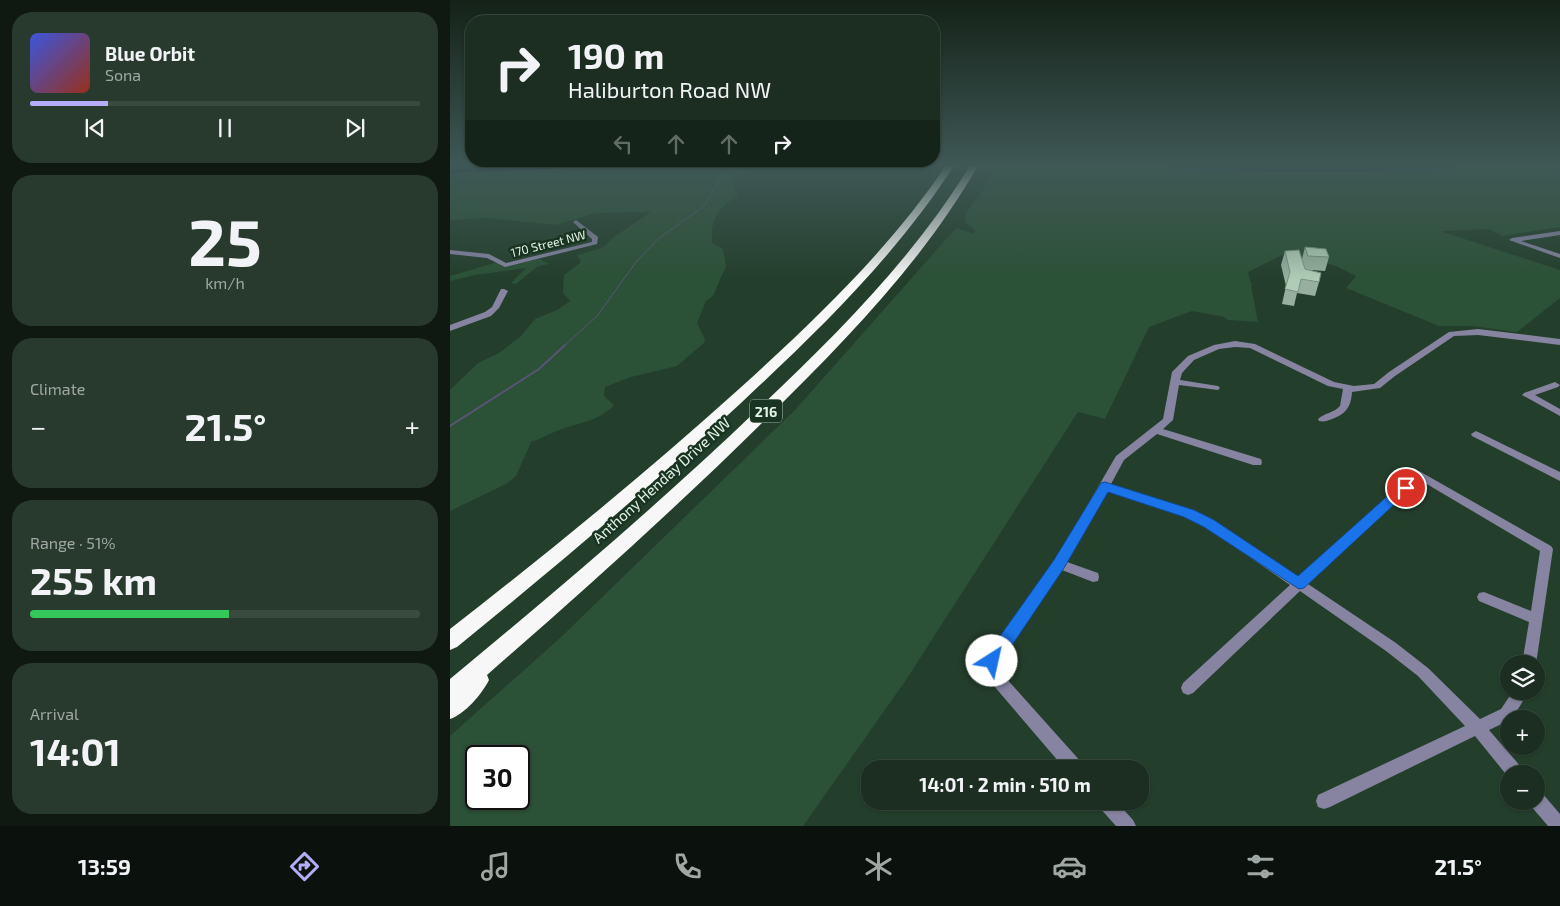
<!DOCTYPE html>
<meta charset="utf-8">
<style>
body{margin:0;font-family:"Exo 2",sans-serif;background:#283a2e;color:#f1f3f6;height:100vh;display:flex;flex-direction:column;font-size:19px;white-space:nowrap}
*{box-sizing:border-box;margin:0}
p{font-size:16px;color:#a0a8a5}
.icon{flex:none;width:28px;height:28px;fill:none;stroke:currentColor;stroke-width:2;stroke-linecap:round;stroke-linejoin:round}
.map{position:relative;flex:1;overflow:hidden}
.panel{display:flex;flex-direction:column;gap:12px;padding:12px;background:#0f1912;width:450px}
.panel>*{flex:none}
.top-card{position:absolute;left:15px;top:15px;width:475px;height:152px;border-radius:20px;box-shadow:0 1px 4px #0004,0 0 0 1px #394a3f;background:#1b2e21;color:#f1f3f6;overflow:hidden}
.tools{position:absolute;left:1050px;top:655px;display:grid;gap:10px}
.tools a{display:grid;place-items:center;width:45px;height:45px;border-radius:50%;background:#1b2e21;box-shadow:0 1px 4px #0004,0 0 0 1px #394a3f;font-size:25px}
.speed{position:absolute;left:15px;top:745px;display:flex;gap:10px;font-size:25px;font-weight:700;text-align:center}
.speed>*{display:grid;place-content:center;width:65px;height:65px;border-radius:50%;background:#1b2e21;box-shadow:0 1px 4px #0004,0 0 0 1px #394a3f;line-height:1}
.speed .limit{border:2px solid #111;border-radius:8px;background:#fff;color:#111}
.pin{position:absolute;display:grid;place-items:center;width:42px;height:42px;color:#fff;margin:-21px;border:2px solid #fff;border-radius:50%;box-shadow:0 1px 5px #0007}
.me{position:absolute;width:55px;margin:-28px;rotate:35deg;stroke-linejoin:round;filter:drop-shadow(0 0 4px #0008)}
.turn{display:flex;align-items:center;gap:18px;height:105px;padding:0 20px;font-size:22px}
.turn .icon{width:65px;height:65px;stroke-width:2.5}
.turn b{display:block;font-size:35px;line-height:42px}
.lanes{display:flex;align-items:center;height:48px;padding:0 20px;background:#0003;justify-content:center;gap:25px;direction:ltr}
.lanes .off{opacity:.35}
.big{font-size:38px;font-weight:700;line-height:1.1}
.panel .card{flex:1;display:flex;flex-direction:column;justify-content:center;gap:8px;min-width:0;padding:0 18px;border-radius:20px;background:#283a2e}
.panel .dial{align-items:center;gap:0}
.dial b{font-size:65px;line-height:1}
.song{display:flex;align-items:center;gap:15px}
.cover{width:60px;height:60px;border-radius:8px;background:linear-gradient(135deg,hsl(230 70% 55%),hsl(10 70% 35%))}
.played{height:5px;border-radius:2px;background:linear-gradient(90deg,#b5acf8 20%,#394a3f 20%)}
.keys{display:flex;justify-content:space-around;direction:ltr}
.heat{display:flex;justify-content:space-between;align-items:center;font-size:28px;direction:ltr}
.charge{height:8px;border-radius:4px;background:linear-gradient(90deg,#34c759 51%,#394a3f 0)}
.trip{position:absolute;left:411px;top:760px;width:288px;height:50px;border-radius:20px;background:#1b2e21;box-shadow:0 1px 4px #0004,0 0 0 1px #394a3f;font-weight:700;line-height:50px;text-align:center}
.tab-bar{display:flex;height:80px;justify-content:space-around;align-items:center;background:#0b120d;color:#a0a8a5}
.tab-bar .icon{width:35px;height:35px}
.tab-bar .selected{color:#b5acf8}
.tab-bar b{font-size:22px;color:#f1f3f6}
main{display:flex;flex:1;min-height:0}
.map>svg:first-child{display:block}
</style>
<main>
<section class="panel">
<div class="card">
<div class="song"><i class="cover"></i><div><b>Blue Orbit</b><p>Sona</p></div></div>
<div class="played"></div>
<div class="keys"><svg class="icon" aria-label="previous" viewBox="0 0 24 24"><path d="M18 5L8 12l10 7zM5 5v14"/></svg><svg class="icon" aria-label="pause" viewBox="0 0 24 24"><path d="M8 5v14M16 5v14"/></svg><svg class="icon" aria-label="next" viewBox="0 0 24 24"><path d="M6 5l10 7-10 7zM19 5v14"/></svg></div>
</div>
<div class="card dial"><b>25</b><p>km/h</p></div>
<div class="card"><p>Climate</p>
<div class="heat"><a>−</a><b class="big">21.5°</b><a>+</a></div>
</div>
<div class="card"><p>Range · 51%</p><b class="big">255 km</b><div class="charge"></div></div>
<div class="card"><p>Arrival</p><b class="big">14:01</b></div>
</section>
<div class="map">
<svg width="1110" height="826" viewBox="0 0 1110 826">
<rect width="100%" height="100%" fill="#243e2c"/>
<g fill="#2b5136" fill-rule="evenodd">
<path d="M 251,164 L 416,164 L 310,169 L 298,172 L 282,181 L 288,196 C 267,210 261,217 262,243 L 273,249 L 276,266 L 263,296 L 256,301 L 247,323 L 255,339 L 254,343 L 227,366 L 181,377 L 155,387 L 154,396 L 164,405 C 147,423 128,422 107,431 C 98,434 91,439 81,442 L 66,476 L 56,484 L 0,511 L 0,390 L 28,363 L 49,353 L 71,336 L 85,319 L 107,310 L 120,301 L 113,293 L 114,275 L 131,262 L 127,255 L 152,248 L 165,236 L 201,212 L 146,213 L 106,225 L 38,218 L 0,220 L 0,174 L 112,167 Z"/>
<path d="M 531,164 L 667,164 L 829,173 L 1016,168 L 1054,164 L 1110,164 L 1110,227 L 1053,236 L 1039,229 L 990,231 L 1110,270 L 1110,298 L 1067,332 L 1022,326 L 989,326 L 896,288 L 906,276 L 886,266 L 836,253 L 798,272 L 801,283 L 803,285 L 801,285 L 808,322 L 778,320 L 774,317 L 742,311 L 699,327 L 655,419 L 628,412 L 456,680 L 353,826 L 0,826 L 0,736 L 109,639 L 345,410 L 506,228 L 524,234 L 525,230 L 516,223 L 515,214 L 534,189 L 540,176 L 528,170 ZM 26,756 L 69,756 L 69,799 L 26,799 Z"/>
<polygon points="90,259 99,264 88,266 66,284 61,283 76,268 25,275 0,281 0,276 48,262 53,266"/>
</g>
<g fill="#1f1047" stroke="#5a5477">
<polygon points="0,164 230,164 0,174"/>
<path d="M 667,164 L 1054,164 C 926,176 796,175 667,164 Z"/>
</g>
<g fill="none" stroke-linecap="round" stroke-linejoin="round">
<polyline stroke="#5a5477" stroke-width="1" points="114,346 147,316 186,262 208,239 254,206 272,176 288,164"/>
<polyline stroke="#5a5477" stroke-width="2" points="0,426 89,369 115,345"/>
<g fill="#8684a1" fill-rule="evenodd">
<polygon points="126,220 148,237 147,244 55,267 37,258 0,254 0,250 39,254 56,263 142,242 142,239 124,223 123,222"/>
<polygon points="1110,231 1110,235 1071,241 1110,254 1110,258 1059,240 1062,238"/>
<polygon points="51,289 54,289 58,291 49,308 41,316 0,331 0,325 35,312 42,307"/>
<path d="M 1028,329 L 1110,339 L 1110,345 L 1028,335 L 1004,336 L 945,376 L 930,388 L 902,392 C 901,407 896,414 882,419 C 877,421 874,422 869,421 L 868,419 C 874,413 884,413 890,406 L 893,389 L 878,386 L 800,348 L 785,347 L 769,349 L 744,360 L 732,373 L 730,380 L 768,386 L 770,388 L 768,390 L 729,385 L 723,420 L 713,429 L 811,459 L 812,462 L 811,465 L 803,465 L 707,434 L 674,460 L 661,484 L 743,510 L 763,520 L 848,577 L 965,472 L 969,471 L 1101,546 L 1103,549 L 1086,664 L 1072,664 L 1079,622 L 1029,601 L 1027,597 L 1029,593 L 1034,592 L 1081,611 L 1090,551 L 970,480 L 858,584 L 946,643 L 978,668 L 1030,719 L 1051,709 L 1063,691 L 1079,691 L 1062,719 L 1039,730 L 1072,768 L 1074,774 L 1059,774 L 1059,778 L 1025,736 L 880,807 L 874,809 L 868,807 L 866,801 L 868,795 L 1015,726 L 968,676 L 936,651 L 850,591 L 743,693 L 738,695 L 733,693 L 731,688 L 733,683 L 840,585 L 755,526 L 735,516 L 657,491 L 617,562 L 648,573 L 649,577 L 648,581 L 643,582 L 612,570 L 546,667 L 632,763 L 634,769 L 615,769 L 532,672 L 530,668 L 532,664 L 605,561 L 666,456 L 713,419 L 722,372 L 738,356 L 764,345 L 785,341 L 805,344 L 884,382 L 904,386 L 924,384 L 939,372 L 999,332 Z"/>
<polygon points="1105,382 1110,385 1108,387 1085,395 1110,409 1110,416 1072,395 1074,393"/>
<polygon points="1026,431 1110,472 1110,481 1022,436 1021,434"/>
<polygon points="1086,791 1092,793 1110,814 1110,826 1098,826 1080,805 1079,801 1086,801"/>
<polygon points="647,801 666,801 683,820 686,826 666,826 649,807"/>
</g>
<g fill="#f7f7f7" fill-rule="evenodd">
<path d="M 497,164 L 505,164 C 446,256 370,329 291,403 C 199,488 104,568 7,647 L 0,650 L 0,629 C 99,552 196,473 289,389 C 365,320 439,250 497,164 Z"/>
<path d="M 521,164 L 529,164 C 473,262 396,340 316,419 C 226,508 132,592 37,675 L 39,680 C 32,694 15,714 0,719 L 0,679 C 104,593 208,505 306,411 C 386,335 463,259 521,164 Z"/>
</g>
</g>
<polygon fill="#96b09d" points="855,247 879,257 875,271 861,270 869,282 865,296 847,293 844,306 832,304 836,286 831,265 835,251 852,259"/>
<g fill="#afcdb6" stroke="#7a907f">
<polygon points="855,247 876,249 879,257 858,256"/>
<polygon points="849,250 855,269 871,273 869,282 851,279 848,292 835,289 840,272 835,251"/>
</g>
<linearGradient id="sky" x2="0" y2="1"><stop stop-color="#142218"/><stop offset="0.59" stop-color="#3f5856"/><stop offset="1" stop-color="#3f5856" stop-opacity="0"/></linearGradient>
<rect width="1110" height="280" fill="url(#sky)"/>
<polygon fill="#1a73e8" stroke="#114b97" points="655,482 744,510 764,520 848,576 951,484 960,484 962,488 854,588 849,589 754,527 734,517 658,492 614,568 548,666 542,668 536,666 534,661 536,656 604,560 651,483"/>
<g text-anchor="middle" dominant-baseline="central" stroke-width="5" stroke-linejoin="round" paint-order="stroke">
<g font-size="12" fill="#e3f2e6" stroke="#1a3422">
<text transform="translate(98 243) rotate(-14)">170 Street NW</text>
</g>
<rect fill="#1a3422" stroke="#a7b9ab" stroke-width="1" x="300" y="399.5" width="32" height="23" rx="4"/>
<g font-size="14" font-weight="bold" fill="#e3f2e6">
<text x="316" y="411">216</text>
</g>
<g font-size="15" fill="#e3f2e6" stroke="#1a3422">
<text transform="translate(211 480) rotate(-42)">Anthony Henday Drive NW</text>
</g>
</g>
</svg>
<div class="tools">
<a><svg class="icon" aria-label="layers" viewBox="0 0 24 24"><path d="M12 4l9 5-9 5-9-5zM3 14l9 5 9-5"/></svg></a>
<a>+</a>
<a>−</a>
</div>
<div class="speed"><div class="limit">30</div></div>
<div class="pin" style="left:956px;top:488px;background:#d93025"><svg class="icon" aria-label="arrive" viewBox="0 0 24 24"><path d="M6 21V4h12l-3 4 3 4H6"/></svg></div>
<svg class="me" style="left:542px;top:661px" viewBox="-20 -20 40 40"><circle r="19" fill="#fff"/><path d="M0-13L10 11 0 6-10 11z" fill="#1a73e8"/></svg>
<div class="trip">14:01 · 2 min · 510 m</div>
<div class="top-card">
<div class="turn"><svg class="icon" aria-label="right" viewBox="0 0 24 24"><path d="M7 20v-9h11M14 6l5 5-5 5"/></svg><div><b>190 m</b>Haliburton Road NW</div></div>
<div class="lanes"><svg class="icon off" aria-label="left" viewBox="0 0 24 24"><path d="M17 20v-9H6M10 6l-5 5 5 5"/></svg><svg class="icon off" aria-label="ahead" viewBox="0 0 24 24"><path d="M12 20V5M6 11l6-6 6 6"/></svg><svg class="icon off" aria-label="ahead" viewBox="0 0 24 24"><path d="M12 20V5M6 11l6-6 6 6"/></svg><svg class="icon" aria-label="right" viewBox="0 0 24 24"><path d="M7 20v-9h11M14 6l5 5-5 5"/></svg></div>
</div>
</div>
</main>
<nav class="tab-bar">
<b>13:59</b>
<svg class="icon selected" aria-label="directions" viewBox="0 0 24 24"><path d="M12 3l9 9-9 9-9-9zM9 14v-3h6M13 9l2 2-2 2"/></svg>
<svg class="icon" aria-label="music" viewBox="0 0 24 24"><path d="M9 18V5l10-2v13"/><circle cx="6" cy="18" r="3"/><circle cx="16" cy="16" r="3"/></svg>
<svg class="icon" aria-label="phone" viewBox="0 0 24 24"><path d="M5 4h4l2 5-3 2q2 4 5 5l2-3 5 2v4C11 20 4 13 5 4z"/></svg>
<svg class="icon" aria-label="climate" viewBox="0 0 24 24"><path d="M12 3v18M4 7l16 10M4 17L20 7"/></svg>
<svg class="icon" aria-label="car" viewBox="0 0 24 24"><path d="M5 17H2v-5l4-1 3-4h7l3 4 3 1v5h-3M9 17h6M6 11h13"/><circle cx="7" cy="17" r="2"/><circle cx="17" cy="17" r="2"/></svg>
<svg class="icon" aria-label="filters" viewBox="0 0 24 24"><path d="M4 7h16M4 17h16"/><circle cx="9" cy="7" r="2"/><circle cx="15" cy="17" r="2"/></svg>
<b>21.5°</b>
</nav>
